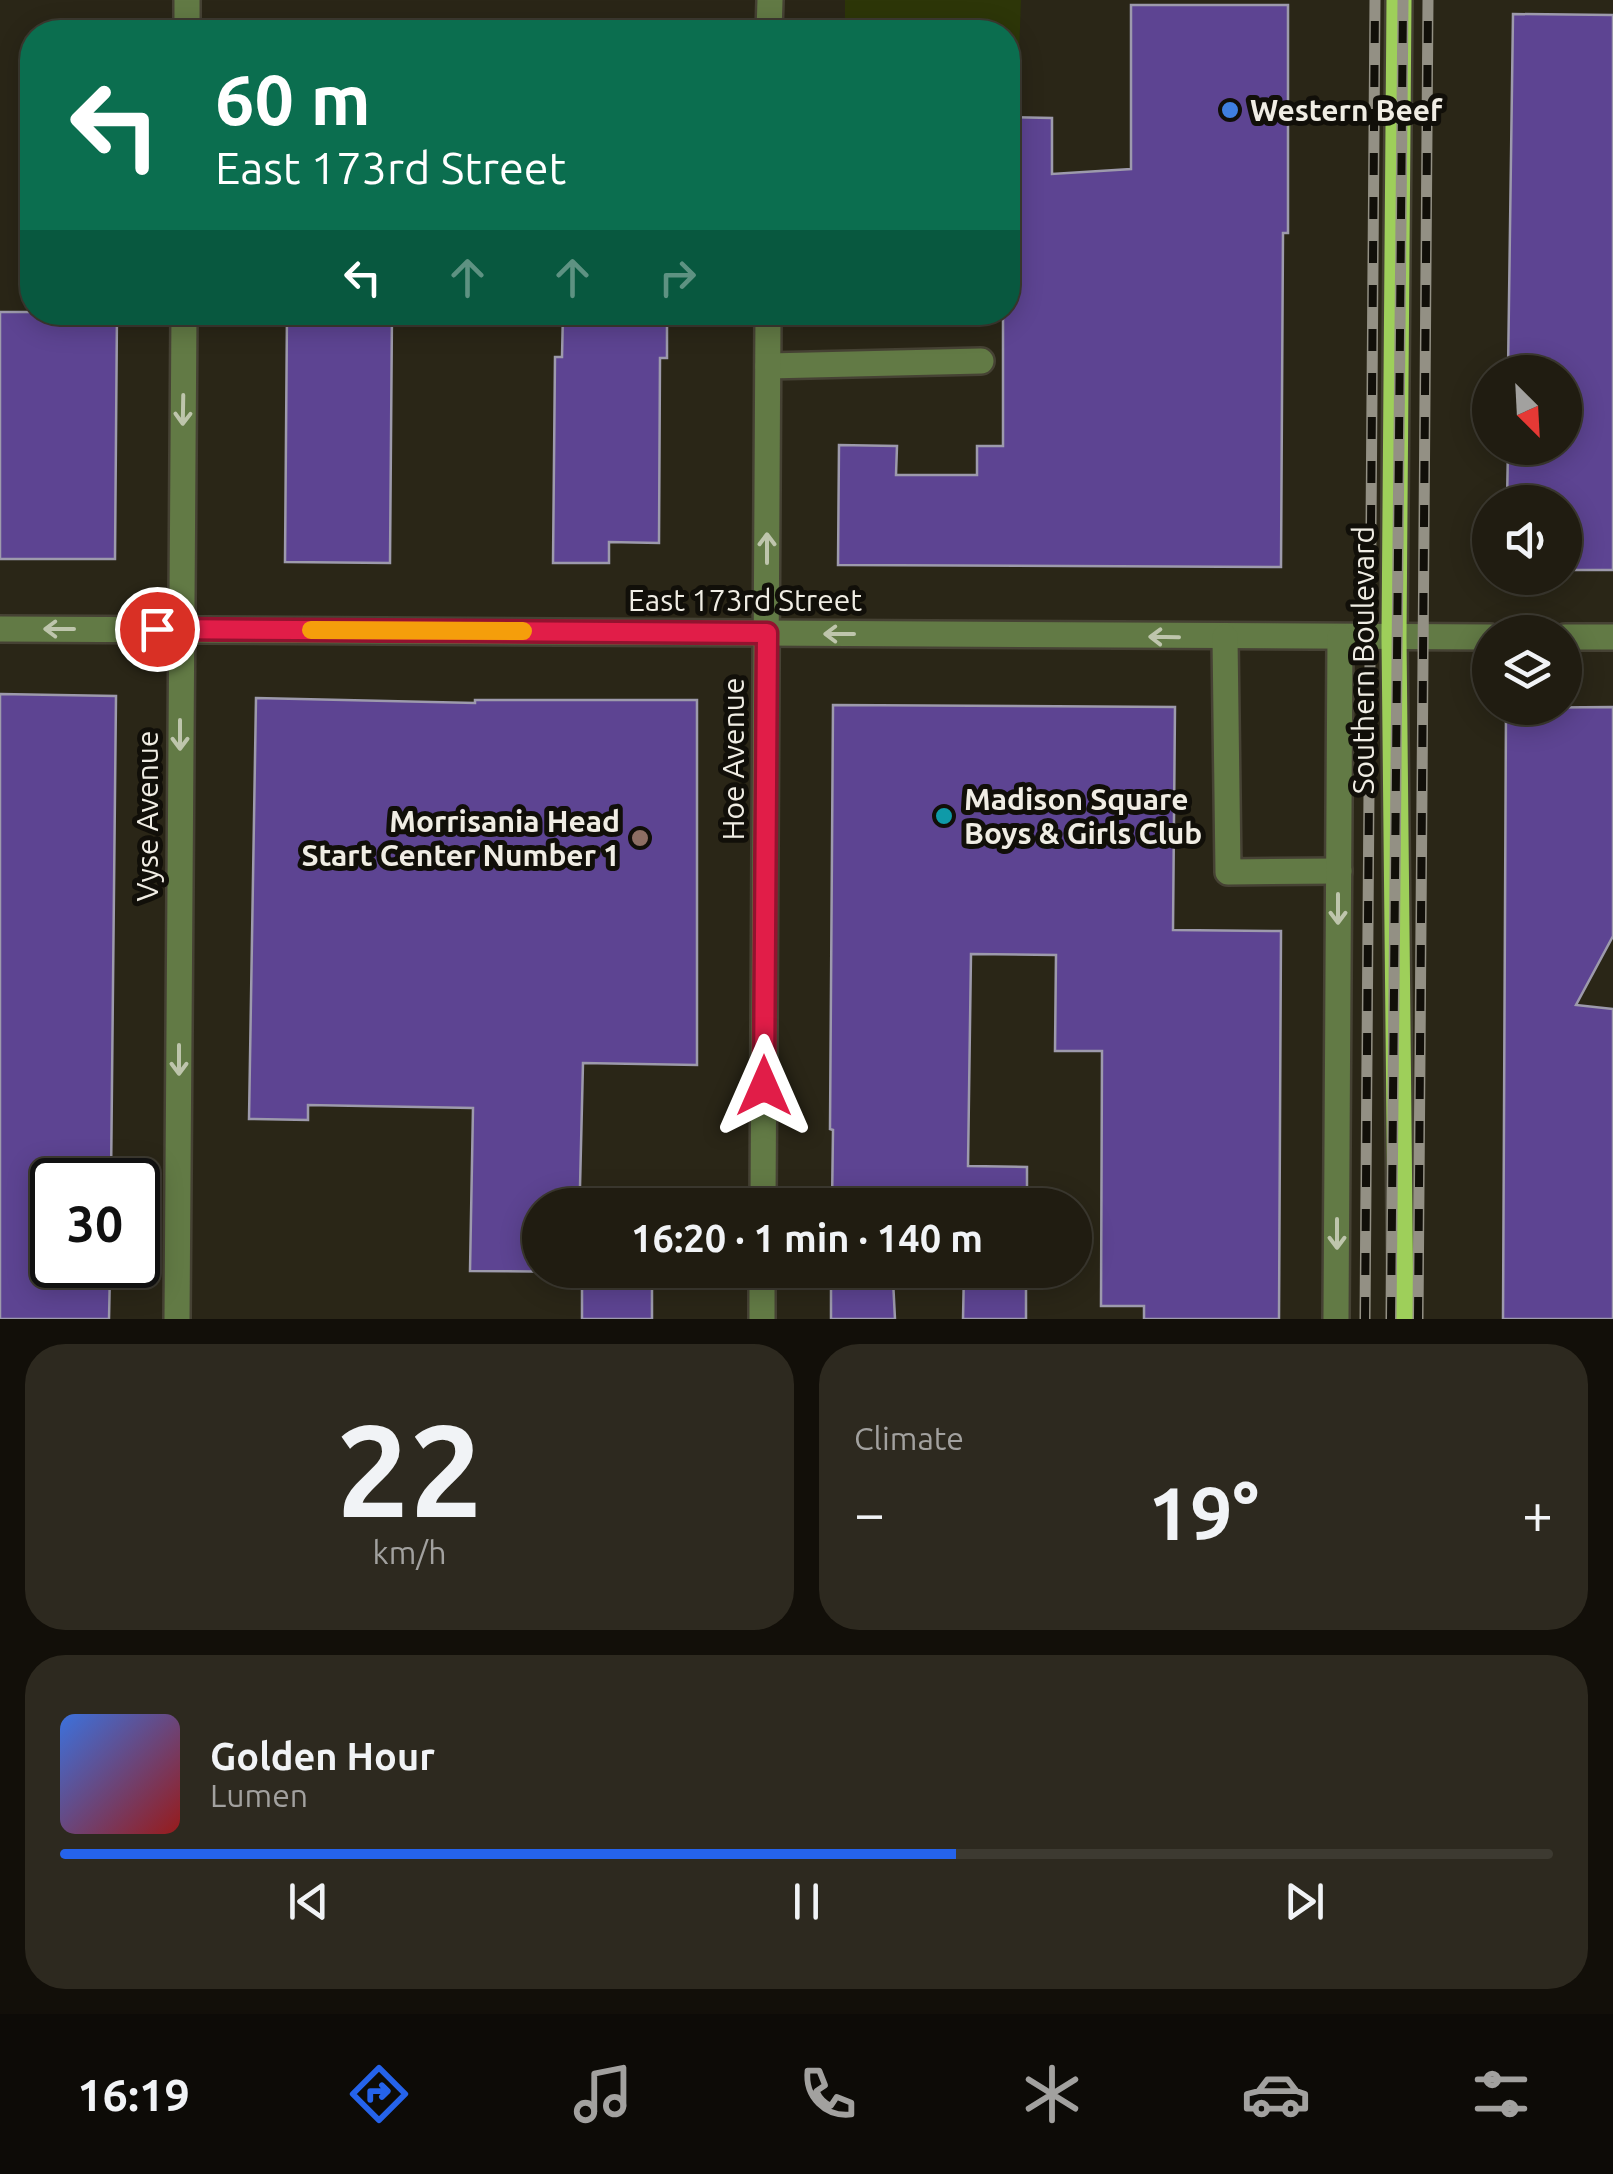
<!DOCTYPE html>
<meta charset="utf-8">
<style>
body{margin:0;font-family:Ubuntu,sans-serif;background:#2d291f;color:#f1f3f6;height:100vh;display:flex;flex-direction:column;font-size:38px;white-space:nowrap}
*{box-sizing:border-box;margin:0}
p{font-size:32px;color:#a2a19f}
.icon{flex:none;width:55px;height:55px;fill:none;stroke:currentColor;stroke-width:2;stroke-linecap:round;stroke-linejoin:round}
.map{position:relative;height:1319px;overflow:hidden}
.panel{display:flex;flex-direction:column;gap:25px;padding:25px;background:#120f09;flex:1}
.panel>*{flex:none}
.hud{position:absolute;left:20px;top:20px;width:1000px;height:305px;border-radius:40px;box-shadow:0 5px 25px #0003,0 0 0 2px #3d3a31;background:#0b6e4f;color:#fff;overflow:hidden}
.needle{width:65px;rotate:156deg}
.buttons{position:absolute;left:1472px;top:355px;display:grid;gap:20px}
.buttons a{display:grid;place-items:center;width:110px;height:110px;border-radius:50%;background:#201c11;box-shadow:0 5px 25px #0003,0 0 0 2px #3d3a31;font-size:50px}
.speed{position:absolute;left:30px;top:1158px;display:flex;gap:20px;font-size:50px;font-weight:700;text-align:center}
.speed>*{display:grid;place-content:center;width:130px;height:130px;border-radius:50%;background:#201c11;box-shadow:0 5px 25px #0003,0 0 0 2px #3d3a31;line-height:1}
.speed .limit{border:5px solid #111;border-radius:15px;background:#fff;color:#111}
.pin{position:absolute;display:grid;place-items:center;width:85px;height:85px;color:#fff;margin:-42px;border:5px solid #fff;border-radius:50%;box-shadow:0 2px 10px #0007}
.me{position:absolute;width:110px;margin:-55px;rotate:0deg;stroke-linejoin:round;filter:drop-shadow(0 0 8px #0008)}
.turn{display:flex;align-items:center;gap:35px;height:210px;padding:0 30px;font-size:45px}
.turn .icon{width:130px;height:130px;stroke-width:2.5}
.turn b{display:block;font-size:70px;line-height:85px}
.lanes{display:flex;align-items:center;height:95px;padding:0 30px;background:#0003;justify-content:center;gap:50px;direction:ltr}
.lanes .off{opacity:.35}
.big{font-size:75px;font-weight:700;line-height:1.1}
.panel .tile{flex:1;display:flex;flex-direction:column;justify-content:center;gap:15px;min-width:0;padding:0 35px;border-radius:40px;background:#2d291f}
.panel .dial{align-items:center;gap:0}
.dial b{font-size:130px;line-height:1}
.song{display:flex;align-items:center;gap:30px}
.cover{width:120px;height:120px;border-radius:15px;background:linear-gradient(135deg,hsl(220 70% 55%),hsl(0 70% 35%))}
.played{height:10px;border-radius:5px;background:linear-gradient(90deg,#2563eb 60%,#3d3a31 60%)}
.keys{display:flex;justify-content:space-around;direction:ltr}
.heat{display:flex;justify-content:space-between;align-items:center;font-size:55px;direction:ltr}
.panel .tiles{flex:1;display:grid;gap:25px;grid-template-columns:1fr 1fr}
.tile:last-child{grid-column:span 2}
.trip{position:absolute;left:522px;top:1188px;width:570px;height:100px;border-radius:50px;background:#201c11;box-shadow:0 5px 25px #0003,0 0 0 2px #3d3a31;font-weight:700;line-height:100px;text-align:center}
.menu{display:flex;height:160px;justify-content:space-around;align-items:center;background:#0d0b07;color:#a2a19f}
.menu .icon{width:70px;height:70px}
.menu .current{color:#2563eb}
.menu b{font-size:45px;color:#f1f3f6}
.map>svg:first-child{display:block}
</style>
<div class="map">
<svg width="1613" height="1319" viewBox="0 0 1613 1319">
<rect width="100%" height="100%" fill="#2a2617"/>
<polygon fill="#2d3608" points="845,0 1021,0 1017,112 1008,112 1008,32 845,32"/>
<g fill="#5d4492" stroke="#9d9aac" stroke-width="2.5">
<polygon points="1131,5 1288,5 1288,233 1283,233 1281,567 838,565 839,445 897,446 896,475 977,475 977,446 1003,446 1003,312 1008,312 1008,117 1052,118 1052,174 1131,169"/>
<polygon points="1513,14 1613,15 1613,570 1565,570 1565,502 1507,502 1508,448 1565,448 1565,372 1508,372"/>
<polygon points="0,312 117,312 115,559 0,559"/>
<polygon points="287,312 392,312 390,563 285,562"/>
<polygon points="563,312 667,312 667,358 660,358 659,543 609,542 609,563 553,563 555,357 562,357"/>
<polygon points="0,694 116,696 111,1180 52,1180 52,1271 110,1272 109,1319 0,1319"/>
<polygon points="256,698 475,703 475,700 697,700 697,1065 583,1063 580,1187 695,1190 694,1205 540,1205 540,1270 693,1270 693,1274 652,1274 652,1319 582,1319 582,1272 470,1271 473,1108 308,1105 308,1120 249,1119"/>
<polygon points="833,705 1175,707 1173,930 1281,931 1279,1319 1144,1319 1144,1306 1101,1306 1102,1051 1055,1051 1056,955 971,954 968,1166 1027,1167 1027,1205 832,1205 833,1130 830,1129"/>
<polygon points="1613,707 1613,936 1576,1005 1613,1009 1613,1319 1503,1319 1506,708"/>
<polygon points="964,1270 1026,1270 1026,1319 963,1319"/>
<polygon points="831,1280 893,1280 895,1319 831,1319"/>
</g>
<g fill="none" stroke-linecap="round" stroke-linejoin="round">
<defs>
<g id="minor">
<polyline points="187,32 187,0"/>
<polyline points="769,32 770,0"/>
<polyline points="768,366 981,361"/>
<polyline points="0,629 1490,637"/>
<polyline points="1225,637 1228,872 1339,871"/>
<polyline points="1565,637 1613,637"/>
<polyline points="763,1205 768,312"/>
<polyline points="177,1319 184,312"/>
<polyline points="762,1319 762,1270"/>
<polyline points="1336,1319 1340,637"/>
</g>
<polyline id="major" points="1399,0 1394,637 1401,1319"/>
</defs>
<use href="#minor" stroke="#464234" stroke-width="30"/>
<use href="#major" stroke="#464234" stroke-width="30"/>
<use href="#minor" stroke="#627a45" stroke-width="25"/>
<use href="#major" stroke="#9ecf5a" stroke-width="25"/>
<defs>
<g id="rail">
<polyline points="1365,1319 1375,0"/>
<polyline points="1391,1319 1403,0"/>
<polyline points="1418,1319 1428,0"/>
</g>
</defs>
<use href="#rail" stroke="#939084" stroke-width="11"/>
<use href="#rail" stroke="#110f09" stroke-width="8" stroke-dasharray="22" stroke-linecap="butt"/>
</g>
<defs><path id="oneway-shaft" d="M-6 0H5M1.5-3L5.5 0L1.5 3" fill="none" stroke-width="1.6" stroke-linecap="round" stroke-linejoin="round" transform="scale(2.5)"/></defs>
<g stroke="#bec5ac">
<use href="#oneway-shaft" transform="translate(183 410) rotate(91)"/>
<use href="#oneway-shaft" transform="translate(767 548) rotate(-90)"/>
<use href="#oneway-shaft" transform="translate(59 629) rotate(-180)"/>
<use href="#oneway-shaft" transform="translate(839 634) rotate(-180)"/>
<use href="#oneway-shaft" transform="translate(1164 637) rotate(-179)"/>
<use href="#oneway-shaft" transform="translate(180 735) rotate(90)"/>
<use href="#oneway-shaft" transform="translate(1338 909) rotate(90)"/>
<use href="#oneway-shaft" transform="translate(179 1060) rotate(90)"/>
<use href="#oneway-shaft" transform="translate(1337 1234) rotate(90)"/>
</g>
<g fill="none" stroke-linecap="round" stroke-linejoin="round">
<defs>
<polyline id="route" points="157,629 767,633 764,1086"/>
</defs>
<use href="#route" stroke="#92132f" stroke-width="25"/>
<use href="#route" stroke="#e11d48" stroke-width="18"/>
<polyline stroke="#f59e0b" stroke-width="18" points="311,630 523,631"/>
</g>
<circle fill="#3f7fe0" stroke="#110f09" stroke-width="4" cx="1230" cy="110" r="10"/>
<circle fill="#0f9aa8" stroke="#110f09" stroke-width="4" cx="944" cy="816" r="10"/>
<circle fill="#8d6e63" stroke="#110f09" stroke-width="4" cx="640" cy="838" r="10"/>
<g text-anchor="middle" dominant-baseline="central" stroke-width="10" stroke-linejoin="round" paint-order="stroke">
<g font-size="30" font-weight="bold" fill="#f0ede4" stroke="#110f09" text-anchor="start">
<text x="1250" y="110">Western Beef</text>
<text x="964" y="799">Madison Square<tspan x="964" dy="34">Boys &amp; Girls Club</tspan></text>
<text x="620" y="821" text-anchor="end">Morrisania Head<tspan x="620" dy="34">Start Center Number 1</tspan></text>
</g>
<g font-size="30" fill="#f0ede4" stroke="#110f09">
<text x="745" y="600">East 173rd Street</text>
<text transform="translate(1363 660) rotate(-90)">Southern Boulevard</text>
<text transform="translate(733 759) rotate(-90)">Hoe Avenue</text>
<text transform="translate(147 816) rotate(-90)">Vyse Avenue</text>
</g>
</g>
</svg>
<div class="buttons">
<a><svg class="needle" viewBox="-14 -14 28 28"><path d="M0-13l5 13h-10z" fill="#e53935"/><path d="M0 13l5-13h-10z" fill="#a2a19f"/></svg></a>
<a><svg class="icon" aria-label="sound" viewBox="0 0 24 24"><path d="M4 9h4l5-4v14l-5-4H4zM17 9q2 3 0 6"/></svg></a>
<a><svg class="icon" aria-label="layers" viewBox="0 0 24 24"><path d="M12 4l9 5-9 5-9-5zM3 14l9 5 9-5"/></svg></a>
</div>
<div class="speed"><div class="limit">30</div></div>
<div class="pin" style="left:157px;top:629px;background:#d93025"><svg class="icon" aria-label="arrive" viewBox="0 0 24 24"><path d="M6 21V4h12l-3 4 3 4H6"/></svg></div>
<svg class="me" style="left:764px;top:1086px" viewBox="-20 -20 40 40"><path d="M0-17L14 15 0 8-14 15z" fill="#e11d48" stroke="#fff" stroke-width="4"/></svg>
<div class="trip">16:20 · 1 min · 140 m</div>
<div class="hud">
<div class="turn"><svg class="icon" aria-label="left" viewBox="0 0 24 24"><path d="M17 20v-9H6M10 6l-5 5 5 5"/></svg><div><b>60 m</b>East 173rd Street</div></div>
<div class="lanes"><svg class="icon" aria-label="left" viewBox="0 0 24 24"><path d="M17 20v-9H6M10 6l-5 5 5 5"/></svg><svg class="icon off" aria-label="ahead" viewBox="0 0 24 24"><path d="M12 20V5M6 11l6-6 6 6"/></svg><svg class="icon off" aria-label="ahead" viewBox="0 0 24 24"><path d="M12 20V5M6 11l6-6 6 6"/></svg><svg class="icon off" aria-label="right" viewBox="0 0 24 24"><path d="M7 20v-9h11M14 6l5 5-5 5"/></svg></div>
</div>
</div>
<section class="panel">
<div class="tiles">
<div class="tile dial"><b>22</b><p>km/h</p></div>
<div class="tile"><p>Climate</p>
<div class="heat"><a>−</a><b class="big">19°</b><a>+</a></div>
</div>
<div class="tile">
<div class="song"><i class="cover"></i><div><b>Golden Hour</b><p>Lumen</p></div></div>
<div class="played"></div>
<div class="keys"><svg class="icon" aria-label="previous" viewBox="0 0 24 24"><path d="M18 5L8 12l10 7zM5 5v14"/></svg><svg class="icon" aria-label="pause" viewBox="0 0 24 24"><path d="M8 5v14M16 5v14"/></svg><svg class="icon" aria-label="next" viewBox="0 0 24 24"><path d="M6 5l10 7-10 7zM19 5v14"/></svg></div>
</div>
</div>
</section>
<nav class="menu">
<b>16:19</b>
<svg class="icon current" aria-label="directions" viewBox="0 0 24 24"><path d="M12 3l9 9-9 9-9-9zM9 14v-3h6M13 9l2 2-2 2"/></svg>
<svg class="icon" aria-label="music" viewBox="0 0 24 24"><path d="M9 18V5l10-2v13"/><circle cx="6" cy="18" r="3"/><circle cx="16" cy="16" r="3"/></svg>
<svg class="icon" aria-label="phone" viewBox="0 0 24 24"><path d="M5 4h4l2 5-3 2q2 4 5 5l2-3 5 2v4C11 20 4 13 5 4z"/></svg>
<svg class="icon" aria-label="climate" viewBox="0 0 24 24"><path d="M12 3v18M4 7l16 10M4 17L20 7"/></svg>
<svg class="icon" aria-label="car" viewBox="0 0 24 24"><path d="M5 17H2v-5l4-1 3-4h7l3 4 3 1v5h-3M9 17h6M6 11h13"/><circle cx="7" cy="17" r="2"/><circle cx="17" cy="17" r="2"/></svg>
<svg class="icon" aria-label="filters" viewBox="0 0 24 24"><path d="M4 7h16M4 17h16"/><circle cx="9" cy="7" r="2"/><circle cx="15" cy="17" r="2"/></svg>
</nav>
